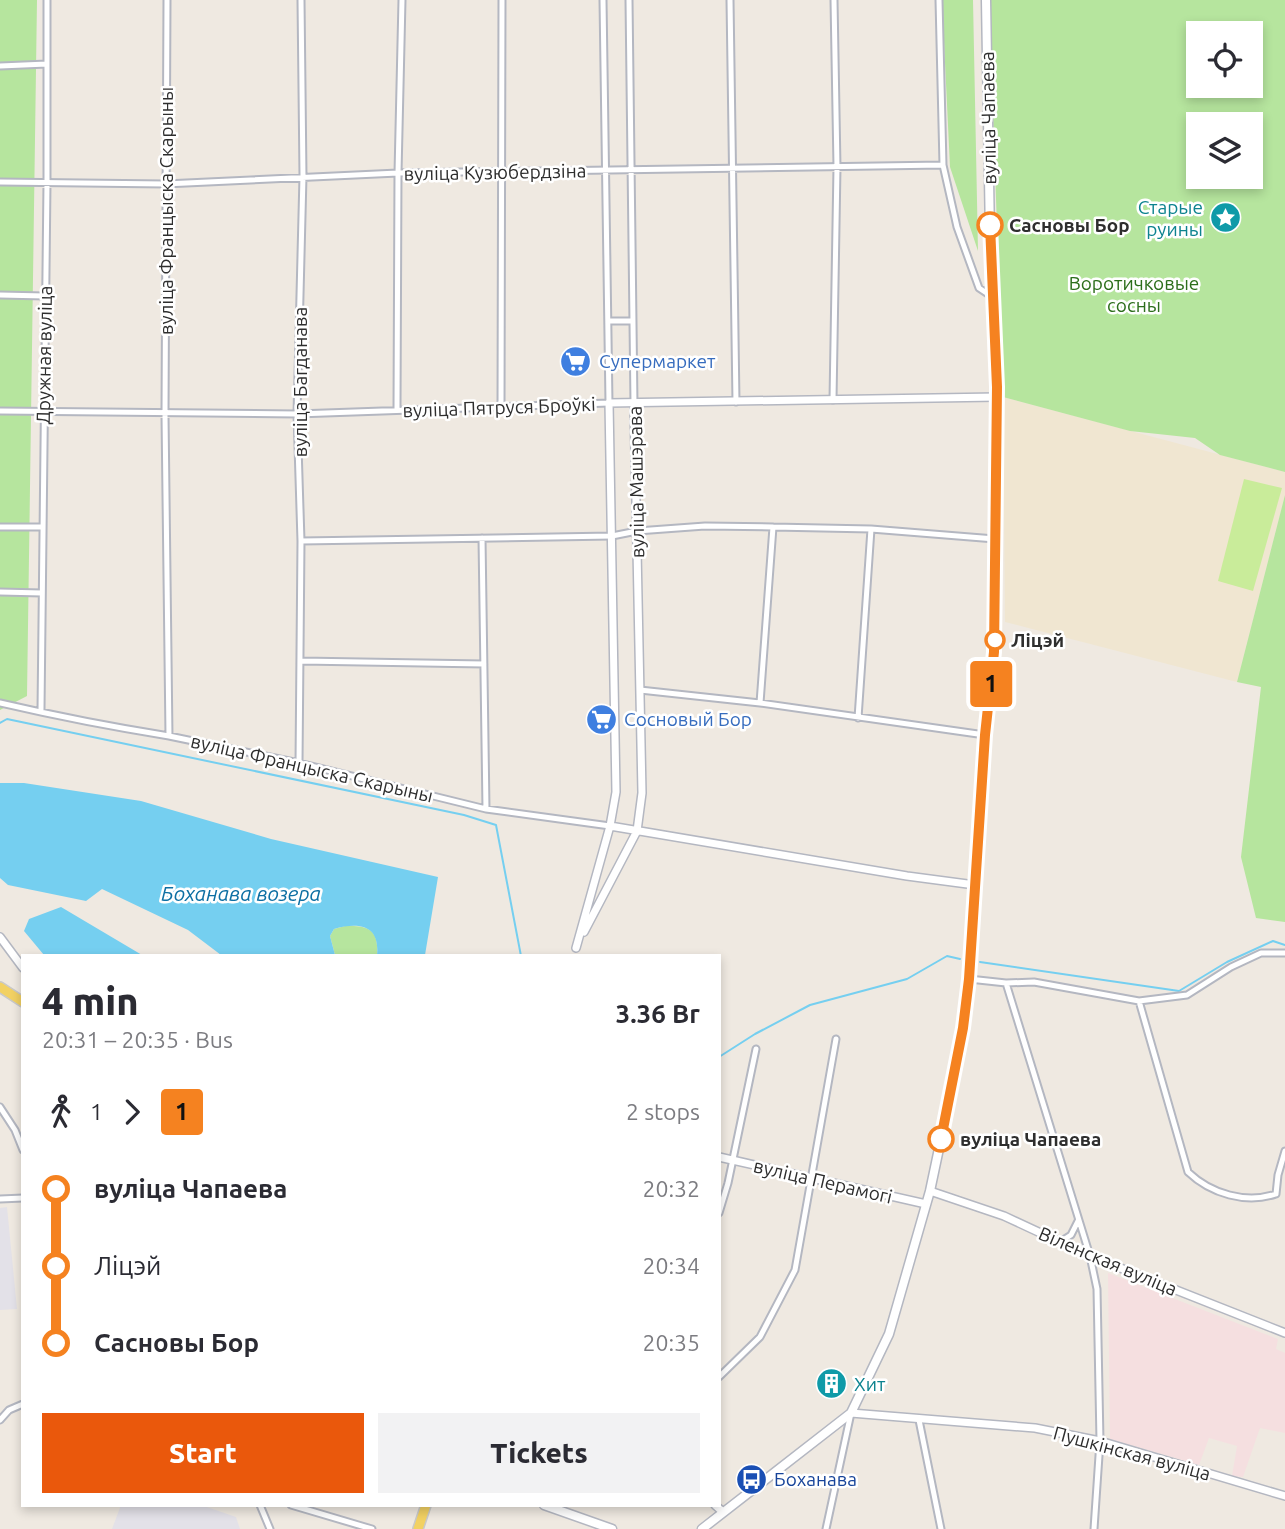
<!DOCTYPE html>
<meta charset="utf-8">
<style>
body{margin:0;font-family:Ubuntu,sans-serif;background:#f2f2f3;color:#2b2b33;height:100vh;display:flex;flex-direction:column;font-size:26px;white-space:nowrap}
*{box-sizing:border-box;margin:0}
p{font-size:23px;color:#7c7c81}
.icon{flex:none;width:38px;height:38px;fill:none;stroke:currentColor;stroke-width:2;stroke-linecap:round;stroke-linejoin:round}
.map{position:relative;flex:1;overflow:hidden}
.panel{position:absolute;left:21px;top:954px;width:700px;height:553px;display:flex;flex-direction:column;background:#fff;border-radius:0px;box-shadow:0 4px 10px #0003}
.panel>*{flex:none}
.badge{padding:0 14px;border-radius:5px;font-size:24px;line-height:46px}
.buttons{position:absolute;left:1186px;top:21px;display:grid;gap:14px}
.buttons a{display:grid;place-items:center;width:77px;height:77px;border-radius:0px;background:#fff;box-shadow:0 4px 10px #0003;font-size:35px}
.map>.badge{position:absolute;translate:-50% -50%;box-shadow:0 0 0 4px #fff}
.legs{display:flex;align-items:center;gap:10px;height:77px;padding:0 21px;font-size:23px}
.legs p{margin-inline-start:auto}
.head{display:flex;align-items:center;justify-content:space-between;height:119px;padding:0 21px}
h1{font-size:38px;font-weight:800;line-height:52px}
.primary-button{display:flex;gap:14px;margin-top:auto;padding:14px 21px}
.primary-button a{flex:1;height:80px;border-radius:0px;background:#ea580c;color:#fff;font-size:28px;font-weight:800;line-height:80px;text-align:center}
.primary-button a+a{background:#f2f2f3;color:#2b2b33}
ul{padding:0 21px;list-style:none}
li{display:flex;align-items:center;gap:24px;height:77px;font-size:26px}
li i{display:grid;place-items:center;width:10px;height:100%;margin:0 9px;background:currentColor}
li i::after{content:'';width:18px;height:18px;margin:-9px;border:5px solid;border-radius:50%;background:#fff}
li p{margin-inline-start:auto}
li:first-child i{background:linear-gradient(#0000 50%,currentColor 0)}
li:last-child i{background:linear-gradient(currentColor 50%,#0000 0)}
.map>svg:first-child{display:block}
.industrial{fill:#e3e1e8}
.education{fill:#f0e6d1}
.medical{fill:#f5dfe0}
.green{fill:#b6e59e;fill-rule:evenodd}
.pitch{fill:#c9ec9a}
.water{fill:#75cff0}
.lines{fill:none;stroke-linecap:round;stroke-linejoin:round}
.stream{stroke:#75cff0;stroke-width:2}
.minor-casing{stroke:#b4b7c1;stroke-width:9}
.tertiary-casing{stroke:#b4b7c1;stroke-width:10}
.secondary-casing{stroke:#b4b7c1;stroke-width:11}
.primary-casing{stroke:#c9c9c9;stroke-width:12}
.minor{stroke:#fff;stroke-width:5}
.tertiary{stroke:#fff;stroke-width:7}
.secondary{stroke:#fff;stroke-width:8}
.primary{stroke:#f2d163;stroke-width:9}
.line-1-casing{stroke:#fff;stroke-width:16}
.line-1{stroke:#f58220;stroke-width:10}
.stop-1-dot{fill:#fff;stroke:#f58220;stroke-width:3.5}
.labels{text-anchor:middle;stroke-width:5;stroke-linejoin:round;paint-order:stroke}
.street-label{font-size:19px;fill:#2e2e2e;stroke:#fff}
.culture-label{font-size:19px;fill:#0d838f;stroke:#fff;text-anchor:end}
.stop-label{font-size:19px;font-weight:bold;fill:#2e2e2e;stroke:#fff;text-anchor:start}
.park-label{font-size:19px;fill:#2c6e1b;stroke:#fff}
.shop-label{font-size:19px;fill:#366cbe;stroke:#fff;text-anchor:start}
.transit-label{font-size:19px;fill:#164399;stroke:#fff;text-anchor:start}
.water-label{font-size:21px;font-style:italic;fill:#0d6fa3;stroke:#fff}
</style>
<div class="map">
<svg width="1285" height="1529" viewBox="0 0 1285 1529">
<rect width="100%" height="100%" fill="#efe9e1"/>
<path class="industrial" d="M7 1207 17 1309 0 1310V1208Z
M121 1505H201L236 1517 240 1529H112Z"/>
<path class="education" d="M1003 397 1285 472V495L1237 682 1005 622Z"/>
<path class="medical" d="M1108 1273 1278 1339 1276 1349 1285 1353V1433L1260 1428 1243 1477 1232 1476 1237 1446 1209 1438 1199 1465 1110 1439Z"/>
<path class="green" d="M0 0H37L27 696 0 710Z
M942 0H973L978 251 950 167Z
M989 0H1285V472L1220 455 1195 438 1130 431 1003 397ZM1199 33H1251V86H1199ZM1199 124H1251V177H1199Z
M1285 495V922L1256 918 1241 857 1261 687 1237 682Z
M345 926C369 925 379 930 377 955H335L330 936 334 929Z"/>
<path class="pitch" d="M1244 479 1282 488 1253 591 1218 581Z"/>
<path class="water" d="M0 783H24L141 801 271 839 438 877 425 955H377C380 925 359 922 334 929L330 936 335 955H221L188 930 102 889 86 901 8 885 0 878Z
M61 907 142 955H44L24 931 29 919Z"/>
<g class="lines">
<path class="stream" d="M0 723 7 719 464 815 496 825 521 956
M980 962 1179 991 1227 962 1273 941 1285 945
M719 1057 755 1034 810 1005 907 979 947 956 960 959"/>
<defs>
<path id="minor" d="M167 0 165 415 169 736 299 763 486 809 610 826
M629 0 634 404
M730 0 736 402
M939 0 943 165 957 227 979 288 991 296
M0 66 47 64
M0 182 165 184 398 173 943 165
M0 295 45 296
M608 321H633
M833 400 837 167 834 0
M501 408 502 0
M397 409 398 173 402 0
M0 411 297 414 609 403 603 0
M0 527H42
M482 538 486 809
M301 541 612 536 637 531 705 526 773 527 871 529 995 539
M0 592 42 593
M301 661 484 664
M640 690 760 703 985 735
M0 703C56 716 112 727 169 736
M760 703 773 527
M41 710 47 183V0
M858 718 871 529
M299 763 301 541 297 414 303 176 301 0
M969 979 1006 983 1090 1256 1097 1289 1100 1441 1094 1529
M1006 983 1034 982 1139 1001 1187 995 1231 967 1261 953H1285
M1139 1001 1188 1172C1211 1194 1246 1204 1276 1194
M0 1107 15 1130 23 1150
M1276 1194 1278 1175 1285 1151
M0 1199 23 1198
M719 1213 728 1183 756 1049
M1060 1242 1071 1235 1078 1221
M719 1377 760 1337 795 1270 836 1039
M0 1420 9 1410 23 1404
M919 1420 941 1529
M260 1505 270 1529
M291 1505 372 1529
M826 1529 851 1413"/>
<path id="tertiary" d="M610 826 907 876 975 885
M584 932 637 831 642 793 634 404
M0 937 23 968
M576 948 610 826 616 792 609 403 997 397
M719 1157 926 1204
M930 1191 1004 1216 1090 1256 1285 1333
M851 1413 1035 1428 1100 1441 1285 1496
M715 1505 723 1512"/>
<path id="secondary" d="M544 1505 612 1529
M702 1529 851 1413 889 1334 930 1191 952 1087 963 1028 969 979 985 735 994 652 996 589 997 387 991 296 986 0"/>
<path id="primary" d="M0 987 23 1002
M418 1529 426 1505"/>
</defs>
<use href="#minor" class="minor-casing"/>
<use href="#tertiary" class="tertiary-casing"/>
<use href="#secondary" class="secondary-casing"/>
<use href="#primary" class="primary-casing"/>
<use href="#minor" class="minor"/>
<use href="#tertiary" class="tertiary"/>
<use href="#secondary" class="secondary"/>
<use href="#primary" class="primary"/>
</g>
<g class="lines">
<defs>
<path id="line-1" d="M941 1139 963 1028 969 979 985 735 994 652 997 387 990 225"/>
</defs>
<use href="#line-1" class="line-1-casing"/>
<use href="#line-1" class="line-1"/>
</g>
<defs>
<symbol id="sight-disc" viewBox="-11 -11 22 22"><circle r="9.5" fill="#0f9aa8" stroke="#fff"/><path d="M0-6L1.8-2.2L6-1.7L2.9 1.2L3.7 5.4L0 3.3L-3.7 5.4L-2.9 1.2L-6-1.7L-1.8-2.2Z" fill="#fff"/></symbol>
<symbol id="supermarket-disc" viewBox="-11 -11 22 22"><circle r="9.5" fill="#3f7fe0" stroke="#fff"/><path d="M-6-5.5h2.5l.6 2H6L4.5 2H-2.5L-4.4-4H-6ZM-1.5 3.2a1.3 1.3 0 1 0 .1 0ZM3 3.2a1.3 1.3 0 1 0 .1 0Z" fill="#fff"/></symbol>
<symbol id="building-disc" viewBox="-11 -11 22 22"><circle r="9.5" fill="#0f9aa8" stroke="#fff"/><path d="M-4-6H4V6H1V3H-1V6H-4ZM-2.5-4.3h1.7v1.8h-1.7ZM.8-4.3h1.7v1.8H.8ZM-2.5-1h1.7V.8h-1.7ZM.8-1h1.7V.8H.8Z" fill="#fff"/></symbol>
<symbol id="bus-disc" viewBox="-11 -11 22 22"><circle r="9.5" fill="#1a4fb4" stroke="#fff"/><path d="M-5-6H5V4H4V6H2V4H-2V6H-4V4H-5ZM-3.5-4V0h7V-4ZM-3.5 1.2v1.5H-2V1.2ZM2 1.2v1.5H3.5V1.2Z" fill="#fff"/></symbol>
</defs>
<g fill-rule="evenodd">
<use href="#sight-disc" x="1208" y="200" width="35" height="35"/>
<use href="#supermarket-disc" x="558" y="344" width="35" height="35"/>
<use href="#supermarket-disc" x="584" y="702" width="35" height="35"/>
<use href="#building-disc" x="814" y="1366" width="35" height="35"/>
<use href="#bus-disc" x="734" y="1462" width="35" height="35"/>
</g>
<g class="stop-1-dot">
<circle cx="990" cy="225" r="12"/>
<circle cx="995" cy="640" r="9"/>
<circle cx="941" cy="1139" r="12"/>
</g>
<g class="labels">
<g class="street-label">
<text transform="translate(988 118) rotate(-91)" y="7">вуліца Чапаева</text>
<text transform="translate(495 172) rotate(-1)" y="7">вуліца Кузюбердзіна</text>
<text transform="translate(166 211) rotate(-90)" y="7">вуліца Францыска Скарыны</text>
<text transform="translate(44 355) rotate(-89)" y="7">Дружная вуліца</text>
<text transform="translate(300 382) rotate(-90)" y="7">вуліца Багданава</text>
<text transform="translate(499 407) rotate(-2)" y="7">вуліца Пятруся Броўкі</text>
<text transform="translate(636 482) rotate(-91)" y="7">вуліца Машэрава</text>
<text transform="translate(312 768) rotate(13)" y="7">вуліца Францыска Скарыны</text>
<text transform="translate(823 1181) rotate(13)" y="7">вуліца Перамогі</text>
<text transform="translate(1108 1261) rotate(23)" y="7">Віленская вуліца</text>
<text transform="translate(1132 1453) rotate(15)" y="7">Пушкінская вуліца</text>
</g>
<g class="culture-label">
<text x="1203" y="214">Старые<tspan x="1203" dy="22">руины</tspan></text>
<text x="854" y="1391" text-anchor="start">Хит</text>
</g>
<g class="stop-label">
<text x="1009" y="232">Сасновы Бор</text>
<text x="1011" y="647">Ліцэй</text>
<text x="960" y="1146">вуліца Чапаева</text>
</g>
<g class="park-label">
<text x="1134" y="290">Воротичковые<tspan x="1134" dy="22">сосны</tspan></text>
</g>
<g class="shop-label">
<text x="599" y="368">Супермаркет</text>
<text x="624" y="726">Сосновый Бор</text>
</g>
<g class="transit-label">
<text x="774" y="1486">Боханава</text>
</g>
<g class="water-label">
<text x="241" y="901">Боханава возера</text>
</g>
</g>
</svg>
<div class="buttons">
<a><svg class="icon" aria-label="locate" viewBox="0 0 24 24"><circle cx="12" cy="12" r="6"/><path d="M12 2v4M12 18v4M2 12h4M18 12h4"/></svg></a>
<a><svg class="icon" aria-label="layers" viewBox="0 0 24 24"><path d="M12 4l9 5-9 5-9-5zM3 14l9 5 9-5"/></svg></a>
</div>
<b class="badge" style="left:991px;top:684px;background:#f58220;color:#111">1</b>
<section class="panel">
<div class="head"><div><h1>4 min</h1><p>20:31 – 20:35 · Bus</p></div><b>3.36 Br</b></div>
<div class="legs"><svg class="icon" aria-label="walk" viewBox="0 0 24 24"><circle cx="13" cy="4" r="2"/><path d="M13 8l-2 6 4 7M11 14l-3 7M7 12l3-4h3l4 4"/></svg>1<svg class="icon" aria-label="forward" viewBox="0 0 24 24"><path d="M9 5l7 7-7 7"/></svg><b class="badge" style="background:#f58220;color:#111">1</b><p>2 stops</p></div>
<ul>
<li><i style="color:#f58220"></i><b>вуліца Чапаева</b><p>20:32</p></li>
<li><i style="color:#f58220"></i><span>Ліцэй</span><p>20:34</p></li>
<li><i style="color:#f58220"></i><b>Сасновы Бор</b><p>20:35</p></li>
</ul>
<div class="primary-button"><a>Start</a><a>Tickets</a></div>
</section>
</div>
